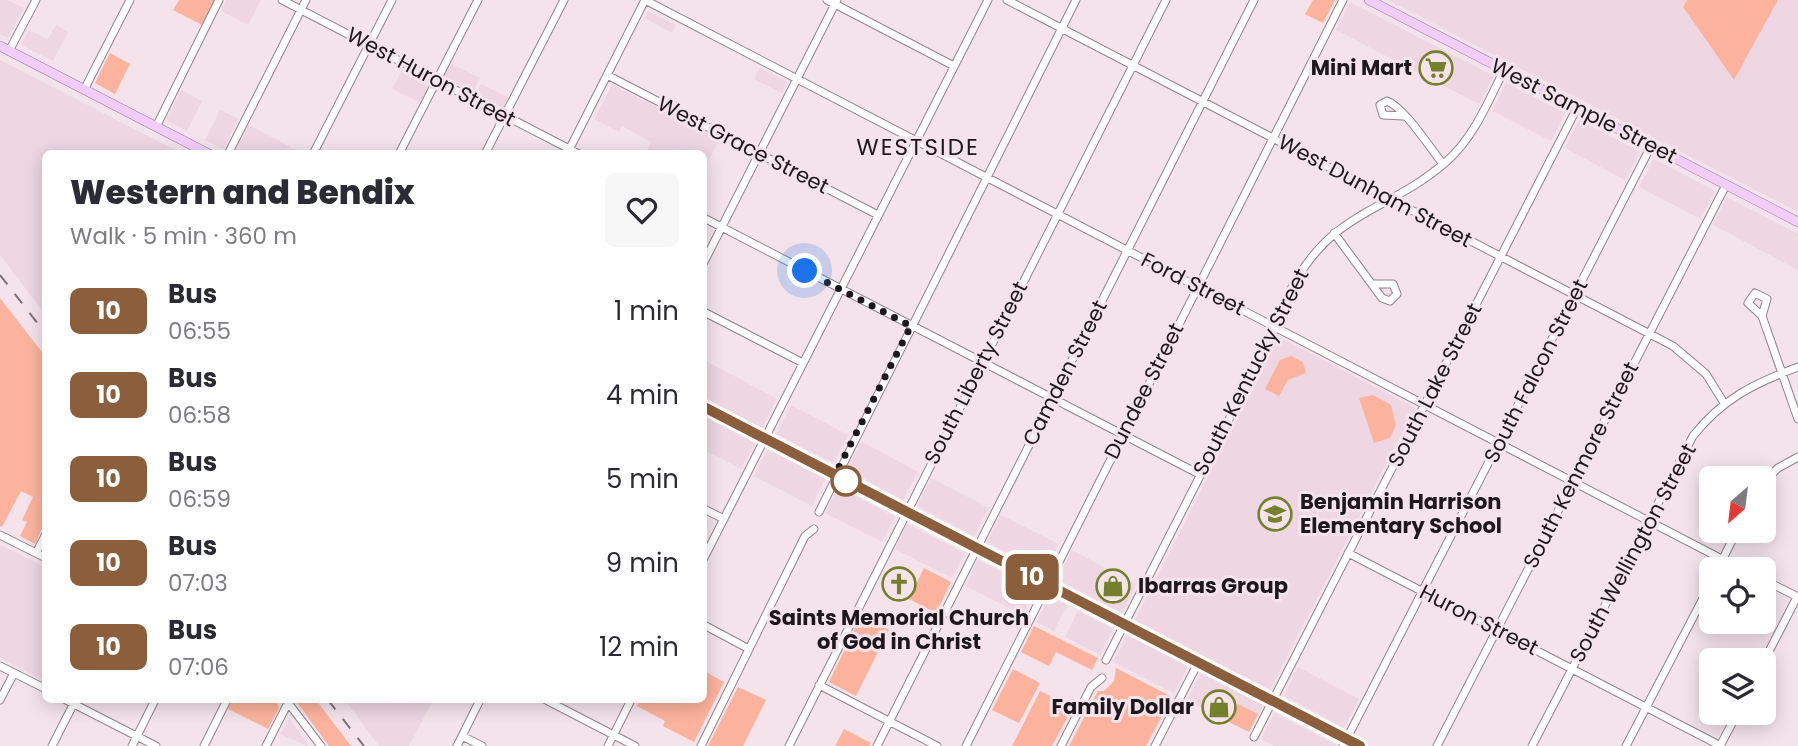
<!DOCTYPE html>
<meta charset="utf-8">
<style>
body{margin:0;font-family:Poppins,sans-serif;background:#f7f7f7;color:#2b2b33;height:100vh;display:flex;flex-direction:column;font-size:26px;white-space:nowrap}
*{box-sizing:border-box;margin:0}
p{font-size:23px;color:#7c7c81}
.icon{flex:none;width:38px;height:38px;fill:none;stroke:currentColor;stroke-width:2;stroke-linecap:round;stroke-linejoin:round}
.map{position:relative;flex:1;overflow:hidden}
.panel{position:absolute;left:42px;top:150px;width:665px;height:553px;display:flex;flex-direction:column;background:#fff;border-radius:10px;box-shadow:0 4px 18px #0003}
.panel>*{flex:none}
.badge{padding:0 14px;border-radius:10px;font-size:24px;line-height:46px}
.needle{width:46px;rotate:208deg}
.tools{position:absolute;left:1699px;top:466px;display:grid;gap:14px}
.tools a{display:grid;place-items:center;width:77px;height:77px;border-radius:10px;background:#fff;box-shadow:0 4px 18px #0003;font-size:35px}
.you{position:absolute;width:35px;height:35px;margin:-18px;border:5px solid #fff;border-radius:50%;background:#1a73e8;box-shadow:0 0 0 10px #1a73e833}
.map>.badge{position:absolute;translate:-50% -50%;box-shadow:0 0 0 4px #fff}
.round{display:grid;place-items:center;flex:none;width:74px;height:74px;border-radius:10px;background:#f7f7f7}
.headline{display:flex;align-items:center;justify-content:space-between;height:119px;padding:0 28px}
h1{font-size:33px;font-weight:800;line-height:52px}
ul{padding:0;list-style:none}
li{display:flex;align-items:center;gap:21px;height:84px;padding:0 28px}
li div{flex:1}
li b{display:block;font-size:26px}
li em{font-style:normal}
li .badge{min-width:77px;font-weight:700;text-align:center}
.map>svg:first-child{display:block}
.built{fill:#eed6e3}
.green{fill:#fcb39d}
.lines{fill:none;stroke-linecap:round;stroke-linejoin:round}
.minor-casing{stroke:#92838b;stroke-width:9}
.major-casing{stroke:#a07aa9;stroke-width:10}
.minor{stroke:#fff;stroke-width:7}
.major{stroke:#f1cef9;stroke-width:9}
.rail{stroke:#7c7277;stroke-width:2;stroke-dasharray:12 12;stroke-linecap:butt}
.line-casing{stroke:#fff;stroke-width:16}
.line{stroke:#8b5e3c;stroke-width:10}
.walk{stroke:#1d181b;stroke-width:7;stroke-dasharray:0 12.6}
.stop-dot{fill:#fff;stroke:#8b5e3c;stroke-width:3.5}
.labels{text-anchor:middle;stroke-width:6;stroke-linejoin:round;paint-order:stroke}
.poi-label{font-size:21px;font-weight:bold;fill:#1d181b;stroke:#f4e3eb;text-anchor:end}
.street-label{font-size:21px;fill:#1d181b;stroke:#f4e3eb}
.neighbourhood-label{font-size:23px;letter-spacing:2px;fill:#1d181b;stroke:#f4e3eb}
</style>
<div class="map">
<svg width="1798" height="746" viewBox="0 0 1798 746">
<rect width="100%" height="100%" fill="#f4e3eb"/>
<path class="built" d="M0 0H7L24 8 8 38 0 34Z
M226 0H261L248 25 221 11Z
M1388 0H1687L1683 7 1734 80 1778 0H1798V212Z
M1350 2 1494 76 1479 104 1336 30Z
M648 11 676 25 672 33 645 18Z
M56 25 68 32 53 61 21 45 29 30 48 39Z
M0 60 183 154H46L45 314 0 255Z
M451 64 480 78 473 92 444 77Z
M760 68 787 82 782 93 754 79Z
M402 70 430 84 420 103 392 89Z
M1506 83 1565 113 1551 141 1492 111Z
M481 84 509 98 504 109 476 94Z
M612 85 720 139 704 169V154H676L666 149 663 154H645L651 142 622 126 619 132 594 119Z
M181 90 202 101 187 131 166 120Z
M220 110 239 119 223 149 205 140Z
M1579 120 1640 152 1625 180 1565 148Z
M248 125 287 145 305 154H234Z
M1654 159 1715 191 1701 219 1639 187Z
M1727 197 1798 234V270L1713 225Z
M1279 337 1415 408 1270 690 1135 620Z
M704 360 777 399 762 428 704 397Z
M791 405 848 435 833 463 776 434Z
M704 416 755 443 741 469 704 450Z
M861 441 918 472 903 500 847 469Z
M768 449 825 479 812 506 754 476Z
M931 478 989 508 974 536 917 506Z
M838 487 895 517 882 542 825 513Z
M1001 515 1059 544 1044 572 987 542Z
M907 524 965 553 952 578 895 549Z
M0 545 45 567 46 675 43 680 0 658Z
M1072 550 1136 584 1122 613 1057 579Z
M978 560 1035 589 1023 615 966 586Z
M1049 596 1067 605 1054 631 1036 622Z
M1078 611 1113 629 1100 655 1065 637Z
M1127 635 1188 666 1174 693 1113 662Z
M1298 667 1359 699 1344 728 1284 696Z
M1201 673 1263 705 1249 732 1187 700Z
M345 700H433L409 746H379Z
M1274 713 1336 745V746H1274L1261 739Z
M289 719 308 744 307 746 280 734Z"/>
<path class="green" d="M179 0H215L202 25 173 10Z
M1313 0H1335L1323 23 1305 14Z
M1687 0H1778L1734 80 1683 7Z
M110 53 130 64 115 94 95 83Z
M0 298 45 356V522L35 544 20 536 27 522 22 520 33 497 21 491 2 527 0 526Z
M1291 356 1303 362 1306 373 1288 380 1279 396 1265 389 1280 360Z
M1373 395 1391 405 1396 425 1390 438 1374 443 1359 398Z
M924 568 951 582 936 613 909 599Z
M861 616 889 630 856 696 829 682Z
M1034 626 1098 658 1092 670 1056 652 1049 666 1021 652Z
M1116 668 1172 697 1146 746H1069L1098 691H1104L1114 681Z
M1013 669 1040 683 1019 723 992 710Z
M704 671 724 682 694 742 663 726 665 721 637 706 640 700H704Z
M738 687 766 700 743 746H708Z
M1040 691 1073 707 1052 746H1012Z
M232 700H276L279 708 268 729 228 709Z
M316 700 351 746H329L296 701Z
M1238 704 1258 714 1249 732 1229 722Z
M844 729 871 743 869 746H835Z"/>
<g class="lines">
<defs>
<path id="minor" d="M282 0 579 154
M645 0 1741 569
M827 0 954 66
M1007 0 1673 346 1706 374 1724 403
M9 51 36 0
M607 75 878 215
M84 90 130 0
M1404 116 1383 115 1380 105 1387 101C1404 107 1430 148 1443 164
M156 127 219 0
M228 154 306 0
M313 154 392 0
M399 154 478 0
M485 154 564 0
M567 154 645 0
M704 218 1201 475
M1334 233 1382 298 1390 301 1397 294 1393 284H1373
M704 262 837 0
M704 312 803 363
M1762 316 1767 299 1755 293 1748 303 1762 316 1798 419
M1764 482 1778 468 1798 457
M704 509 724 519
M819 512 1076 0
M0 535 46 558
M36 553 46 534
M1348 553 1721 746
M704 558 988 0
M1718 569 1737 530
M1764 580 1798 597
M704 625 749 649
M1106 660 1273 333C1276 316 1284 303 1291 289 1334 208 1388 213 1447 161 1474 137 1488 102 1504 70
M1764 661 1797 597
M0 666 46 689
M819 685 937 746
M0 700 14 673
M66 700 156 746
M286 700 321 746
M546 700 635 746
M462 736 482 746
M1254 737 1577 108
M52 746 75 701
M132 746 155 700
M204 746 227 700
M266 746 289 701
M457 746 480 700
M608 746 631 700
M701 746 805 536 814 529
M789 746 1166 0
M877 746 1254 0
M966 746 1343 0
M1061 746 1091 687 1102 678
M1155 746 1198 663
M1343 746 1651 146
M1437 746 1726 185
M1532 746 1693 436C1722 399 1755 383 1798 367
M1626 746 1712 581
M1720 746 1738 712"/>
<path id="major" d="M1369 0 1798 222
M0 46 209 154
M704 407 1360 746"/>
</defs>
<use href="#minor" class="minor-casing"/>
<use href="#major" class="major-casing"/>
<use href="#minor" class="minor"/>
<use href="#major" class="major"/>
<path class="rail" d="M0 275 46 334
M328 700 364 746"/>
</g>
<g class="lines">
<defs>
<path id="line" d="M704 407 1360 746"/>
</defs>
<use href="#line" class="line-casing"/>
<use href="#line" class="line"/>
<path class="walk" d="M805 271 911 326 839 467 837 476 846 481"/>
</g>
<defs>
<symbol id="supermarket-ring" viewBox="-11 -11 22 22"><circle r="9.5" fill="#f4e3eb" stroke="#767f2b" stroke-width="1.5"/><path d="M-6-5.5h2.5l.6 2H6L4.5 2H-2.5L-4.4-4H-6ZM-1.5 3.2a1.3 1.3 0 1 0 .1 0ZM3 3.2a1.3 1.3 0 1 0 .1 0Z" fill="#767f2b"/></symbol>
<symbol id="school-ring" viewBox="-11 -11 22 22"><circle r="9.5" fill="#f4e3eb" stroke="#767f2b" stroke-width="1.5"/><path d="M0-5L7-2L0 1L-7-2ZM-4 1L0 2.5L4 1V4Q0 6-4 4Z" fill="#767f2b"/></symbol>
<symbol id="church-ring" viewBox="-11 -11 22 22"><circle r="9.5" fill="#f4e3eb" stroke="#767f2b" stroke-width="1.5"/><path d="M-1.2-6h2.4v3.5h3.3v2.4h-3.3V6h-2.4V-.1h-3.3v-2.4h3.3Z" fill="#767f2b"/></symbol>
<symbol id="shop-ring" viewBox="-11 -11 22 22"><circle r="9.5" fill="#f4e3eb" stroke="#767f2b" stroke-width="1.5"/><path d="M-5-2.5h2.3a2.7 3.5 0 0 1 5.4 0H5L5.5 6h-11ZM-1.5-2.5h3a1.5 2.3 0 0 0-3 0Z" fill="#767f2b"/></symbol>
</defs>
<g fill-rule="evenodd">
<use href="#supermarket-ring" x="1417" y="49" width="38" height="38"/>
<use href="#school-ring" x="1256" y="495" width="38" height="38"/>
<use href="#church-ring" x="880" y="565" width="38" height="38"/>
<use href="#shop-ring" x="1094" y="567" width="38" height="38"/>
<use href="#shop-ring" x="1200" y="688" width="38" height="38"/>
</g>
<circle class="stop-dot" cx="846" cy="481" r="14"/>
<g class="labels">
<g class="poi-label">
<text x="1412" y="75">Mini Mart</text>
<text x="1300" y="509" text-anchor="start">Benjamin Harrison<tspan x="1300" dy="24">Elementary School</tspan></text>
<text x="1138" y="593" text-anchor="start">Ibarras Group</text>
<text x="899" y="625" text-anchor="middle">Saints Memorial Church<tspan x="899" dy="24">of God in Christ</tspan></text>
<text x="1194" y="714">Family Dollar</text>
</g>
<g class="street-label">
<text transform="translate(431 77) rotate(28)" y="7">West Huron Street</text>
<text transform="translate(1584 111) rotate(27)" y="7">West Sample Street</text>
<text transform="translate(743 145) rotate(27)" y="7">West Grace Street</text>
<text transform="translate(1375 191) rotate(28)" y="7">West Dunham Street</text>
<text transform="translate(1193 284) rotate(27)" y="7">Ford Street</text>
<text transform="translate(1536 371) rotate(-63)" y="7">South Falcon Street</text>
<text transform="translate(1251 372) rotate(-63)" y="7">South Kentucky Street</text>
<text transform="translate(976 373) rotate(-63)" y="7">South Liberty Street</text>
<text transform="translate(1065 373) rotate(-63)" y="7">Camden Street</text>
<text transform="translate(1435 385) rotate(-63)" y="7">South Lake Street</text>
<text transform="translate(1144 391) rotate(-63)" y="7">Dundee Street</text>
<text transform="translate(1581 465) rotate(-63)" y="7">South Kenmore Street</text>
<text transform="translate(1633 553) rotate(-62)" y="7">South Wellington Street</text>
<text transform="translate(1479 620) rotate(27)" y="7">Huron Street</text>
</g>
<g class="neighbourhood-label">
<text x="918" y="155">WESTSIDE</text>
</g>
</g>
</svg>
<div class="tools">
<a><svg class="needle" viewBox="-14 -14 28 28"><path d="M0-13l5 13h-10z" fill="#e53935"/><path d="M0 13l5-13h-10z" fill="#7c7c81"/></svg></a>
<a><svg class="icon" aria-label="locate" viewBox="0 0 24 24"><circle cx="12" cy="12" r="6"/><path d="M12 2v4M12 18v4M2 12h4M18 12h4"/></svg></a>
<a><svg class="icon" aria-label="layers" viewBox="0 0 24 24"><path d="M12 4l9 5-9 5-9-5zM3 14l9 5 9-5"/></svg></a>
</div>
<div class="you" style="left:805px;top:271px"></div>
<b class="badge" style="left:1032px;top:577px;background:#8b5e3c;color:#fff">10</b>
<section class="panel">
<div class="headline"><div><h1>Western and Bendix</h1><p>Walk · 5 min · 360 m</p></div><a class="round"><svg class="icon" aria-label="heart" viewBox="0 0 24 24"><path d="M12 20l-8-8c-3-5 5-10 8-4 3-6 11-1 8 4z"/></svg></a></div>
<ul>
<li><span class="badge" style="background:#8b5e3c;color:#fff">10</span><div><b>Bus</b><p>06:55</p></div><em>1 min</em></li>
<li><span class="badge" style="background:#8b5e3c;color:#fff">10</span><div><b>Bus</b><p>06:58</p></div><em>4 min</em></li>
<li><span class="badge" style="background:#8b5e3c;color:#fff">10</span><div><b>Bus</b><p>06:59</p></div><em>5 min</em></li>
<li><span class="badge" style="background:#8b5e3c;color:#fff">10</span><div><b>Bus</b><p>07:03</p></div><em>9 min</em></li>
<li><span class="badge" style="background:#8b5e3c;color:#fff">10</span><div><b>Bus</b><p>07:06</p></div><em>12 min</em></li>
</ul>
</section>
</div>
